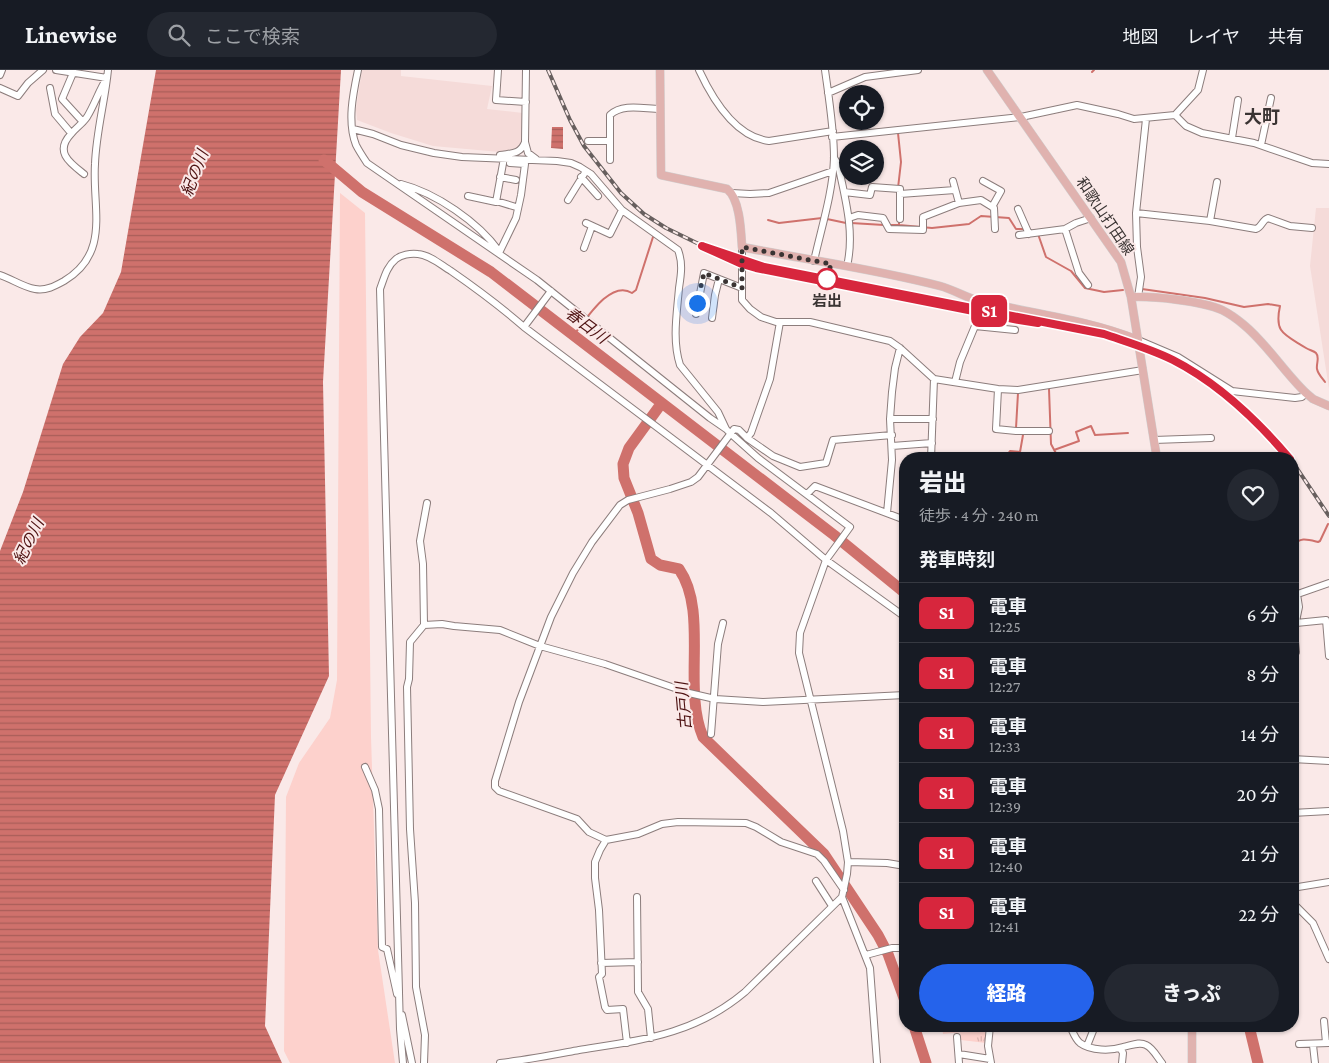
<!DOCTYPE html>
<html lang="ja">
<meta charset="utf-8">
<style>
body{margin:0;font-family:"Crimson Pro","Noto Sans JP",serif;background:#242831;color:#f1f3f6;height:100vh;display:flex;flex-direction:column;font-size:19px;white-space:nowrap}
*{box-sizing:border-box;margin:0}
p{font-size:16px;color:#9ea1a6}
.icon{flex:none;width:28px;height:28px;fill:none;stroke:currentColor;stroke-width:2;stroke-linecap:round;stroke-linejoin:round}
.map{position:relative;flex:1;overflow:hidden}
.drawer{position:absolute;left:899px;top:382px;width:400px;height:580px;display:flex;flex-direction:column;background:#171b24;border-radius:20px;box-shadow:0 1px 4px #0004}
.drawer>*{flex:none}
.badge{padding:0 10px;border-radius:8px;font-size:18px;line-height:32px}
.fabs{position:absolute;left:839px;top:15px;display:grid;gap:10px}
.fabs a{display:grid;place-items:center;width:45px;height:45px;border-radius:50%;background:#171b24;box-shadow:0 1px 4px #0004;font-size:25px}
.you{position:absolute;width:25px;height:25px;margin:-12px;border:4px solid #fff;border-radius:50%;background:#1a73e8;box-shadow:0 0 0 8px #1a73e833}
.map>.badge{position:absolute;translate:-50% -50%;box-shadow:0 0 0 2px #fff}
h2{padding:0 20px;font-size:19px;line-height:45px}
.round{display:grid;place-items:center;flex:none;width:52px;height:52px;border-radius:26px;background:#242831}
.overview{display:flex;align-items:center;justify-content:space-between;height:85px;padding:0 20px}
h1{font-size:24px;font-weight:800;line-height:38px}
.button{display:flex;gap:10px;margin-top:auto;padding:10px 20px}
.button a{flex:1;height:58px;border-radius:30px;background:#2563eb;color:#fff;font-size:20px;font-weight:800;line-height:58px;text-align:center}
.button a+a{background:#242831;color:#f1f3f6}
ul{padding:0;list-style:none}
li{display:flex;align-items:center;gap:15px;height:60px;padding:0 20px;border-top:1px solid #363941}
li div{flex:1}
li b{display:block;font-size:19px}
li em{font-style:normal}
li .badge{min-width:55px;font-weight:700;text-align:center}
header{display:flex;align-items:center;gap:30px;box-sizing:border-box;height:70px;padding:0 25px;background:#171b24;border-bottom:1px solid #363941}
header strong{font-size:24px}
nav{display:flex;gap:28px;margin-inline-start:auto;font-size:18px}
.search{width:350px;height:45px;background:#242831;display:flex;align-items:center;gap:12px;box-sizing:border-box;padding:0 18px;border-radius:28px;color:#9ea1a6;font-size:19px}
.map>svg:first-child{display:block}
.built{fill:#f5dbd9}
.grass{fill:#fdd1cc}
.forest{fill:url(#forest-firs)}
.park{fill:url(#park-tufts)}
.water{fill:url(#water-rules)}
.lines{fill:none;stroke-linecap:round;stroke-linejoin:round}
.stream{stroke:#cf716c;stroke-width:2}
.river{stroke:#cf716c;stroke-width:11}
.minor-casing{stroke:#8c7d7c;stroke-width:8}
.major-casing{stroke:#d0cece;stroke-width:9}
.minor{stroke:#fff;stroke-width:6}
.major{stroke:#e0b2af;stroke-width:8}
.rail-casing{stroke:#675f5e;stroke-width:4}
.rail{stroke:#fae9e8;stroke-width:2;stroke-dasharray:5.5;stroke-linecap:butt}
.line-casing{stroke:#fff;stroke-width:11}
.line{stroke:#d7263d;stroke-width:8}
.walk{stroke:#3a3433;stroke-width:5;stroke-dasharray:0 9}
.stop-dot{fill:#fff;stroke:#d7263d;stroke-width:2.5}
.labels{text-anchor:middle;stroke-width:4;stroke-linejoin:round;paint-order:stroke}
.street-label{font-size:15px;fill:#3a3433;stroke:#fae9e8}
.stop-label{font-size:15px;font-weight:bold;fill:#3a3433;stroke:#fae9e8}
.water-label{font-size:16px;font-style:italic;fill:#4d1111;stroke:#fae9e8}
.quarter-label{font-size:18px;font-weight:bold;fill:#3a3433;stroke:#fae9e8}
</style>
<header>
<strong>Linewise</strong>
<div class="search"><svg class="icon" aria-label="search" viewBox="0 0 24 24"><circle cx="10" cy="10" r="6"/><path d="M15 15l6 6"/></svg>ここで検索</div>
<nav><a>地図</a><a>レイヤ</a><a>共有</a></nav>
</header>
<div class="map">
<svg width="1329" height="993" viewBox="0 0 1329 993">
<defs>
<pattern id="forest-firs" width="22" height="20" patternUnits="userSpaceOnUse" patternTransform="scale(1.25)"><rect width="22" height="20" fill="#fdd1cc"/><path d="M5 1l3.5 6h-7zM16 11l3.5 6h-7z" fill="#dab4b0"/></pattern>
<pattern id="park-tufts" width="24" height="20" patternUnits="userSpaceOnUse" patternTransform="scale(1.25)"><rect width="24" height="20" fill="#fdd1cc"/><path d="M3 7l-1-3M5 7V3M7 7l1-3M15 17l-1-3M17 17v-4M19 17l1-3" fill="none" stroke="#dab4b0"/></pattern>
<pattern id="water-rules" width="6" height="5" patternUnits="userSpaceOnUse" patternTransform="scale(1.25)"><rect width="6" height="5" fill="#cf716c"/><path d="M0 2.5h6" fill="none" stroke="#a95e59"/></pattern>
</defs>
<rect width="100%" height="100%" fill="#fae9e8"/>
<path class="built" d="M362 0H401V6L492 16 487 39 523 43 522 71 517 78 500 82 433 76 391 63 357 50 356 39Z
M1316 138H1329V319L1310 196Z"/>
<path class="grass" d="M340 123 365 143 371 667 378 880 395 993H290L284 981 286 727 299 693 330 648 337 610Z"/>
<path class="forest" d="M942 956H986L985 960 943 964Z"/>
<path class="park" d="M985 960 986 973 961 970 960 962Z"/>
<path class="water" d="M156 0H341L323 312 329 606 275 725 265 956 282 993H0V481L23 422 63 294 80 267 103 243 121 202Z
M552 57H563V79L551 78Z"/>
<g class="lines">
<path class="stream" d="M1092 2 1094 0
M898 118 901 92 898 63
M827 149 846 153
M768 150 779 153 822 148
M851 153 884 155
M889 155H899V150
M899 155 932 158 969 154 981 146 1009 148 1016 159H1025
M1038 164 1046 187 1071 201 1085 218 1104 222 1123 220
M1142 219 1205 228 1244 237 1268 234 1280 236C1274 263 1284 264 1306 278 1309 280 1314 281 1316 283 1320 287 1316 294 1317 299 1318 304 1322 308 1325 312
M573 266C585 251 610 209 632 223L636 220 653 167
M1049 319 1051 374 1059 389
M1016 358 1018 323
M1054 380 1079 371 1076 362 1091 356 1095 365 1128 363
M1007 389V385L1010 381 1020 382 1023 365 1021 363
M1292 476C1301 467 1306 469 1318 472L1320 471 1328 454"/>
<path class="river" d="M324 90 362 122 491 202 834 465 905 523
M661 334 629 378 623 394 624 408 638 443 651 489 660 495 679 499C709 542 682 618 703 667L824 784 878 865 888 884 905 931
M914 956 926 993
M1249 956 1258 993"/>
<defs>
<path id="minor" d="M56 0 107 8C99 20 95 34 87 47 83 53 76 58 71 64 54 82 70 93 84 104
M358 0C353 24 347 52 356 75 359 81 363 87 367 93L537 210 710 348 726 359
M498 0 496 30 526 32
M526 0 525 72 528 83 536 89
M699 0C712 28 735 67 769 71L833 61
M73 3 62 29 83 52
M0 5 2 0
M0 18 18 26 28 13 43 0
M50 18 55 44 71 63
M828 23 865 7 918 0
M1175 45 1186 56 1202 63 1254 73 1312 93 1329 94
M353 59 373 64 401 75 434 83 462 87 557 91 571 93 580 97 591 104 622 140 678 180C683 193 681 205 679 218 677 243 672 270 680 295L718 342 726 359 730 363 758 388 850 457 826 490 800 563 799 583 843 761 848 792 847 804 842 827 745 922C694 965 641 970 579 980 552 985 527 990 500 993
M832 67 1021 47 1077 35 1118 44 1134 49 1175 45 1198 20 1203 0
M1232 68 1238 30
M588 71H610
M1261 75 1271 28
M500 85C511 83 520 85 525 72
M834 88 838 94C845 128 855 162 847 196
M610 90V45C623 33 644 39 660 39
M500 107 516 110
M581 107 598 126
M953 111 959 133
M983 111 1001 121 992 137
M401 114C436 123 478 152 499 181
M844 122 870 125 872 117 900 119
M732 123 750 124 769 123 833 101
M900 124 955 120
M468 126 496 132 504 88
M568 130 586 101
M496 131 516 137
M1018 139 1029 164
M1136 143 1210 151 1256 159C1262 157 1262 150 1268 148L1290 156 1312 158
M849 148 858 145 883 148 889 159 923 160V147L959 133 981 130 994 138 995 159
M900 149V120
M1210 151 1217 112
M586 153 610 164 622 140
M1065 159 1079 203 1088 215
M1019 165 1065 159 1076 153 1091 148
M742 177V230L750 239 761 247 776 252H810L890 271 900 278 934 309 998 319 1018 320 1143 300
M584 178 592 156
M499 183 516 148 521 125 525 94 510 93
M814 191C821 159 833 122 834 88 834 59 829 29 825 0
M0 205C12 209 23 217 35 219 46 221 55 216 64 211 111 183 92 138 95 94 96 63 105 31 108 0
M1138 227 1141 207 1137 177 1136 143 1146 49
M696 244 704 203 742 218
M712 248 715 225 719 209
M780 252 770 309 751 363 747 368 739 360 734 359 698 407 691 412 670 419 628 430 620 435 592 472 573 503 551 547 519 632 495 711V717L499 721 577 749 589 762 606 770 638 764 662 754 678 752 746 753 756 757 781 772 817 784 824 791 844 820
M524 257 551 221
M1138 270 1178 287 1232 321 1295 328 1302 327 1306 323
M955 312 960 292 975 256 1015 260
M998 319 996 359 1016 361H1049
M890 349H933
M747 368 773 386 800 397 826 393 833 370 892 365
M1154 370 1211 368
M892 376 932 373
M931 389 934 309
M807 424 815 416 905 450
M887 443 892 390 890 349 892 322 895 298 900 278
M1292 526 1329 513
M1296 553 1326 550 1329 586
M424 555 442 554 454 556 500 560 540 576 605 594 689 623 715 629 763 632 905 625
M1296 582 1294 561 1299 537 1297 524
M711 664 718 574 723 553
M1292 689 1329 691
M365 697 375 720 379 739 382 877 387 879 397 924
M1292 743 1329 741
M606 770 600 780 595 792V808L599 840 602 904 599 907 605 937 607 940 623 939 627 973
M848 792 887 793 905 796
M816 811 832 836
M1292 818 1329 812
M637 827 638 922 648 939 651 968
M842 827 870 898 877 993
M1292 832 1313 853 1329 889
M866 885 892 878H905
M601 893 638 892
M402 945 412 993
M1324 951 1326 973
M990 956 988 976 991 993
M1070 956C1073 962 1075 969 1080 973 1091 981 1111 981 1123 977 1130 976 1139 971 1146 975 1153 978 1157 987 1162 993
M957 967 959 993
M1299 974 1329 973
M1313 975 1315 993
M1087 976 1095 956
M1120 978 1123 983 1122 993
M959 984 990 989
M403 993 400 959 380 219C384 209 386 197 396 189 401 185 410 183 418 184 430 185 441 195 451 201 477 219 501 237 524 257L771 443 826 490 905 547
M424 993 425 965 416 917 415 833 410 759 407 617 409 609 410 572 424 555 423 494 420 471 427 433"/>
<path id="major" d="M660 0 661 105 727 119C740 129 741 161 742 177 808 190 875 199 940 216 955 220 968 229 983 232 1035 244 1088 250 1138 270
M987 0 1121 192 1131 227 1157 389
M1131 227C1153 226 1202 231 1222 240 1230 244 1237 249 1244 255 1267 274 1284 302 1306 323L1313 329 1329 336
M1192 993V956"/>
</defs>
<use href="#minor" class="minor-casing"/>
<use href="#major" class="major-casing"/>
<use href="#minor" class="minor"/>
<use href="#major" class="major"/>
<defs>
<path id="rail" d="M548 0 570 50 584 76 621 123 644 144 666 158 707 178
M701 176 764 197 1104 264C1127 272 1151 279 1173 290 1218 313 1257 350 1290 389
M1292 391 1329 446"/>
</defs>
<use href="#rail" class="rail-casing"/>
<use href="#rail" class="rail"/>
</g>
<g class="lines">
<defs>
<path id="line" d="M1038 253 1019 250 756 198 742 194 702 176 764 197 1104 264C1127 272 1151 279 1173 290 1218 313 1257 350 1290 389"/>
</defs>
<use href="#line" class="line-casing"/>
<use href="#line" class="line"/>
<path class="walk" d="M697 233 704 203 742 218V177L831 194 827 209"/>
</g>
<circle class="stop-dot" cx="827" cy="209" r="10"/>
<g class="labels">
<g class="street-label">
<text transform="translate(1105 146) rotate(56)" y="5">和歌山打田線</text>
</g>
<g class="stop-label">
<text x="827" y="236">岩出</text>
</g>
<g class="water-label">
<text transform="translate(194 103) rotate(-69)" y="6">紀の川</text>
<text transform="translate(587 255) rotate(37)" y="6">春日川</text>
<text transform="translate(28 471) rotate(-64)" y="6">紀の川</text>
<text transform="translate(683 636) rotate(-95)" y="6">古戸川</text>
</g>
<g class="quarter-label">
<text x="1262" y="53">大町</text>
</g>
</g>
</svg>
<div class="fabs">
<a><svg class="icon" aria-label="locate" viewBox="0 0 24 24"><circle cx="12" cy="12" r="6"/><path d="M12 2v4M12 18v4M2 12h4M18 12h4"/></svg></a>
<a><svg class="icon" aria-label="layers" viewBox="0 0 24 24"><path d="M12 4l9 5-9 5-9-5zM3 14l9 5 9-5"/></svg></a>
</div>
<div class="you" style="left:697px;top:233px"></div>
<b class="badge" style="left:989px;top:241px;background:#d7263d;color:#fff">S1</b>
<section class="drawer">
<div class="overview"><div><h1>岩出</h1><p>徒歩 · 4 分 · 240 m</p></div><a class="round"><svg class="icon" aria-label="heart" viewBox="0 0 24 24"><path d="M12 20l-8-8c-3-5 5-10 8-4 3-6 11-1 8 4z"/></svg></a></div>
<h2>発車時刻</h2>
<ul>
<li><span class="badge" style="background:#d7263d;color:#fff">S1</span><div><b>電車</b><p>12:25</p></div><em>6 分</em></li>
<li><span class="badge" style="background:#d7263d;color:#fff">S1</span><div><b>電車</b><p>12:27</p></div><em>8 分</em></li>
<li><span class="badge" style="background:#d7263d;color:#fff">S1</span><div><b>電車</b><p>12:33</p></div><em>14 分</em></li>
<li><span class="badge" style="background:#d7263d;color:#fff">S1</span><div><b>電車</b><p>12:39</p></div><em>20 分</em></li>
<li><span class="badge" style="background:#d7263d;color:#fff">S1</span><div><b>電車</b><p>12:40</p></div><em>21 分</em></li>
<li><span class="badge" style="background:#d7263d;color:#fff">S1</span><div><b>電車</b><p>12:41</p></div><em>22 分</em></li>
</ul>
<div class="button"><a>経路</a><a>きっぷ</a></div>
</section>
</div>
